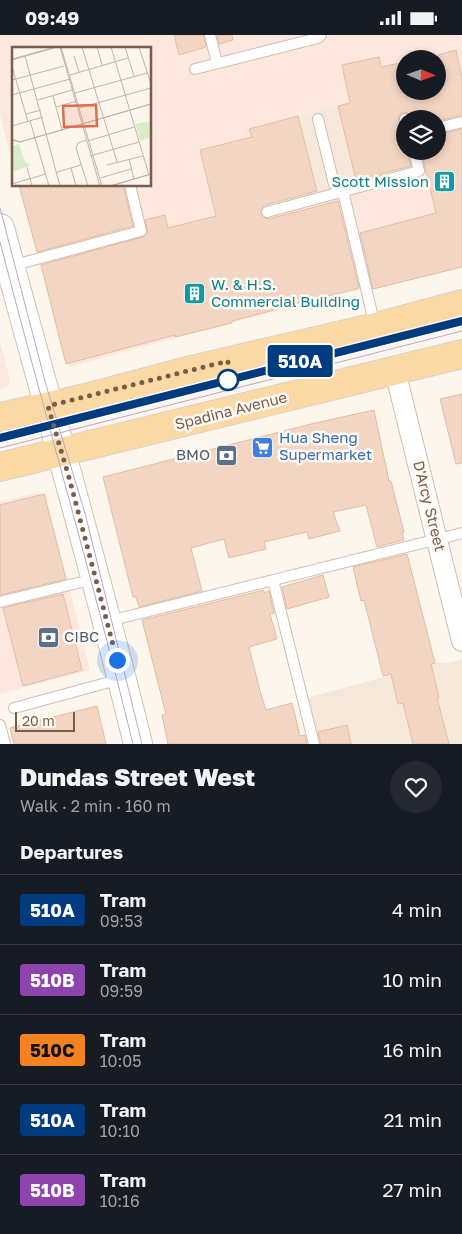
<!DOCTYPE html>
<meta charset="utf-8">
<style>
body{margin:0;font-family:"Golos Text",sans-serif;background:#242831;color:#f1f3f6;height:100vh;display:flex;flex-direction:column;font-size:19px;white-space:nowrap}
*{box-sizing:border-box;margin:0}
p{font-size:16px;color:#9ea1a6}
.icon{flex:none;width:28px;height:28px;fill:none;stroke:currentColor;stroke-width:2;stroke-linecap:round;stroke-linejoin:round}
.map{position:relative;height:709px;overflow:hidden}
.details{display:flex;flex-direction:column;background:#171b24;flex:1}
.details>*{flex:none}
.badge{padding:0 10px;border-radius:4px;font-size:18px;line-height:32px}
.needle{width:32px;rotate:92deg}
.controls{position:absolute;left:396px;top:15px;display:grid;gap:10px}
.controls a{display:grid;place-items:center;width:50px;height:50px;border-radius:50%;background:#171b24;box-shadow:0 2px 8px #0003;font-size:25px}
.scale{position:absolute;left:15px;bottom:12px;width:60px;box-sizing:border-box;padding-left:5px;border:2px solid #7a5c4d;border-top:0;font-size:14px;line-height:18px;white-space:nowrap;color:#7a5c4d;-webkit-text-stroke:4px #fffaf3;paint-order:stroke}
.you{position:absolute;width:25px;height:25px;margin:-12px;border:4px solid #fff;border-radius:50%;background:#1a73e8;box-shadow:0 0 0 8px #1a73e833}
.map>.badge{position:absolute;translate:-50% -50%;box-shadow:0 0 0 2px #fff}
h2{padding:0 20px;font-size:19px;line-height:45px}
.round{display:grid;place-items:center;flex:none;width:52px;height:52px;border-radius:26px;background:#242831}
.head{display:flex;align-items:center;justify-content:space-between;height:85px;padding:0 20px}
h1{font-size:24px;font-weight:800;line-height:38px}
ul{padding:0;list-style:none}
li{display:flex;align-items:center;gap:15px;height:70px;padding:0 20px;border-top:1px solid #363941}
li div{flex:1}
li b{display:block;font-size:19px}
li em{font-style:normal}
li .badge{min-width:55px;font-weight:700;text-align:center}
.status{display:flex;justify-content:space-between;align-items:center;height:35px;padding:0 25px;background:#171b24;direction:ltr}
.status svg{height:14px;fill:currentColor}
.map>svg:first-child{display:block}
.residential{fill:#f5e8da}
.commercial{fill:#fde8e0;fill-rule:evenodd}
.building{fill:#f3d5c3;stroke:#e6bba3}
.lines{fill:none;stroke-linecap:round;stroke-linejoin:round}
.lane-casing{stroke:#d1beb0;stroke-width:12}
.street-casing{stroke:#d1beb0;stroke-width:22}
.secondary-casing{stroke:#d6c0b0;stroke-width:30}
.primary-casing{stroke:#dad1cd;stroke-width:30}
.lane{stroke:#fff;stroke-width:10}
.street{stroke:#fff;stroke-width:20}
.secondary{stroke:#fff;stroke-width:28}
.primary{stroke:#fbd9a5;stroke-width:28}
.tram{stroke:#b9a8c9;stroke-width:1}
.line-casing{stroke:#fff;stroke-width:11}
.line{stroke:#003b80;stroke-width:8}
.walk{stroke:#7a5c4d;stroke-width:5;stroke-dasharray:0 9}
.stop-dot{fill:#fff;stroke:#003b80;stroke-width:2.5}
.labels{text-anchor:middle;stroke-width:5;stroke-linejoin:round;paint-order:stroke}
.culture-label{font-size:15px;fill:#0d838f;stroke:#fffaf3;text-anchor:end}
.street-label{font-size:15px;fill:#7a5c4d;stroke:#fffaf3}
.shop-label{font-size:15px;fill:#366cbe;stroke:#fffaf3;text-anchor:start}
.service-label{font-size:15px;fill:#4e5e75;stroke:#fffaf3;text-anchor:end}
.inset-road{fill:none;stroke:#c5b3a7;stroke-width:1}
.view{fill:#dc6d51;fill-opacity:0.15;stroke:#dc6d51;stroke-width:2.5}
.inset-edge{fill:none;stroke:#7a5c4d;stroke-width:2.5}
</style>
<div class="status"><b>09:49</b><svg viewBox="0 0 49 12"><path d="M0 12V9h3v3zM5 12V6h3v6zM10 12V3h3v9zM15 12V0h3v12zM26 1h20v11H26zM47 4h2v5h-2z"/></svg></div>
<div class="map">
<svg width="462" height="709" viewBox="0 0 462 709">
<rect width="100%" height="100%" fill="#fdf6ec"/>
<path class="residential" d="M396 55 405 90V116H412L416 132 263 172 243 95Z
M462 624V709H318L307 663 435 628H448Z"/>
<path class="commercial" d="M0 0H460L462 7V229L242 285 69 332 18 150H150V14H14V134L0 80ZM405 24H438V56H405ZM396 55 405 90V84H438V116H412L415 133 263 172 244 95Z
M0 307 10 345 9 349 5 353 0 354Z
M35 458 46 460 90 635 0 659V467Z"/>
<path class="building" d="M174 0H203L206 12 179 20Z
M217 0H232L233 5 219 9Z
M456 15 462 43V80L438 86V84H412L408 78H401L398 85 401 91 405 92V116H407L411 131 356 145 338 71 350 68 342 30 379 22 381 32 405 27V56H438V20Z
M298 81 317 156 265 170 261 175V179L265 183 269 184 338 166 359 253 232 286V288L175 302V300L66 329 41 230 143 202 148 197 145 185 165 180 168 193 216 181 200 115 252 102 249 94Z
M462 94V232L373 254 360 198 436 178 421 116H438V100Z
M19 150H123L133 191 37 217Z
M462 359V428L456 429 440 364Z
M374 375 389 446H391L404 497 402 498 404 505 377 512 366 470 333 477 340 496 309 504 307 497 264 507 266 514 229 523 224 504 191 513 202 556 139 572 136 562H133L103 442 315 388Z
M44 459 66 544 0 560V470Z
M407 519 435 628 431 629 439 663H437L449 709H413L403 668 398 669 391 639 383 641 364 565 361 566 353 532Z
M323 540 329 562 287 574 282 552Z
M264 555V558L269 556 274 578 270 579 277 604 249 612 260 656 266 675 292 668 300 701 305 700 307 709H168L162 680 166 679 142 585Z
M63 559 82 635 23 651 3 573Z
M97 671 106 709H14L10 693Z
M347 690 351 709H321L318 697Z"/>
<g class="lines">
<defs>
<path id="lane" d="M210 0 217 28
M195 34 318 3 321 0
M318 84 334 149 343 156 375 291
M405 84V85
M438 93 462 87
M267 177 419 136 414 116
M11 231 141 196 130 150
M273 545 314 709
M0 567 94 544
M109 586 462 498
M14 673 121 644
M0 690 5 709"/>
<path id="street" d="M395 336 462 606"/>
<path id="secondary" d="M0 193C46 365 96 536 138 709"/>
<path id="primary" d="M0 382 86 363 191 335 376 292 462 269
M0 432 462 319"/>
</defs>
<use href="#lane" class="lane-casing"/>
<use href="#street" class="street-casing"/>
<use href="#secondary" class="secondary-casing"/>
<use href="#primary" class="primary-casing"/>
<use href="#lane" class="lane"/>
<use href="#street" class="street"/>
<use href="#secondary" class="secondary"/>
<use href="#primary" class="primary"/>
<path class="tram" d="M0 173 46 350 85 478 142 709
M0 207C43 374 92 541 133 709
M0 403 462 286
M0 413 462 296"/>
</g>
<g class="lines">
<defs>
<path id="line" d="M0 403 462 286"/>
</defs>
<use href="#line" class="line-casing"/>
<use href="#line" class="line"/>
<path class="walk" d="M117 625 70 446 48 371 228 326V345"/>
</g>
<defs>
<symbol id="building-square" viewBox="-11 -11 22 22"><rect x="-9" y="-9" width="18" height="18" rx="4" fill="#0f9aa8" stroke="#fffaf3"/><path d="M-4-6H4V6H1V3H-1V6H-4ZM-2.5-4.3h1.7v1.8h-1.7ZM.8-4.3h1.7v1.8H.8ZM-2.5-1h1.7V.8h-1.7ZM.8-1h1.7V.8H.8Z" fill="#fff"/></symbol>
<symbol id="supermarket-square" viewBox="-11 -11 22 22"><rect x="-9" y="-9" width="18" height="18" rx="4" fill="#3f7fe0" stroke="#fffaf3"/><path d="M-6-5.5h2.5l.6 2H6L4.5 2H-2.5L-4.4-4H-6ZM-1.5 3.2a1.3 1.3 0 1 0 .1 0ZM3 3.2a1.3 1.3 0 1 0 .1 0Z" fill="#fff"/></symbol>
<symbol id="bank-square" viewBox="-11 -11 22 22"><rect x="-9" y="-9" width="18" height="18" rx="4" fill="#5c6f8a" stroke="#fffaf3"/><path d="M-6-4H6V4H-6ZM0-2.3a2.3 2.3 0 1 0 0 4.6a2.3 2.3 0 1 0 0-4.6Z" fill="#fff"/></symbol>
</defs>
<g fill-rule="evenodd">
<use href="#building-square" x="432" y="134" width="25" height="25"/>
<use href="#building-square" x="182" y="246" width="25" height="25"/>
<use href="#supermarket-square" x="250" y="400" width="25" height="25"/>
<use href="#bank-square" x="214" y="408" width="25" height="25"/>
<use href="#bank-square" x="36" y="590" width="25" height="25"/>
</g>
<circle class="stop-dot" cx="228" cy="345" r="10"/>
<g class="labels">
<g class="culture-label">
<text x="429" y="152">Scott Mission</text>
<text x="211" y="255" text-anchor="start">W. &amp; H.S.<tspan x="211" dy="17">Commercial Building</tspan></text>
</g>
<g class="street-label">
<text transform="translate(231 376) rotate(-14)" y="5">Spadina Avenue</text>
<text transform="translate(429 471) rotate(76)" y="5">D'Arcy Street</text>
</g>
<g class="shop-label">
<text x="279" y="408">Hua Sheng<tspan x="279" dy="17">Supermarket</tspan></text>
</g>
<g class="service-label">
<text x="210" y="425">BMO</text>
<text x="64" y="607" text-anchor="start">CIBC</text>
</g>
</g>
<g transform="translate(12 12)">
<rect width="139" height="139" fill="#fdf6ec"/>
<path d="M139 74V98L137 91 128 94 123 77ZM7 97 13 115 19 118 0 125V99Z" fill="#d8ecc9"/>
<path class="inset-road" d="M48 0 88 139M49 0 90 139M70 0 105 115M85 0 90 18M99 0 137 128M113 0 122 29M127 0 139 37M13 9 48 139M62 9 67 25M0 12 44 0M0 13 45 0M0 19 16 75M58 28 116 11M0 33 52 19M63 46 135 26M0 48 58 32M41 49 50 83M26 53 60 43M44 60 65 54M67 61 139 41M14 67 29 63M18 74 37 139M0 79 31 70M0 92 8 95 139 57M0 93 8 95 139 57M74 93 66 96 64 101 76 139M76 94 122 80M78 109 127 95M117 112 122 132M95 118 131 109M15 120 20 139M59 121 64 139M45 125 69 118M88 131 119 122M0 137 34 127M98 139 139 127M99 139 139 127"/>
<path class="view" d="M84 58 85 79 52 80 51 59Z"/>
<rect width="139" height="139" class="inset-edge"/>
</g>
</svg>
<div class="controls">
<a><svg class="needle" viewBox="-14 -14 28 28"><path d="M0-13l5 13h-10z" fill="#e53935"/><path d="M0 13l5-13h-10z" fill="#9ea1a6"/></svg></a>
<a><svg class="icon" aria-label="layers" viewBox="0 0 24 24"><path d="M12 4l9 5-9 5-9-5zM3 14l9 5 9-5"/></svg></a>
</div>
<div class="scale">20 m</div>
<div class="you" style="left:117px;top:625px"></div>
<b class="badge" style="left:300px;top:326px;background:#003b80;color:#fff">510A</b>
</div>
<section class="details">
<div class="head"><div><h1>Dundas Street West</h1><p>Walk · 2 min · 160 m</p></div><a class="round"><svg class="icon" aria-label="heart" viewBox="0 0 24 24"><path d="M12 20l-8-8c-3-5 5-10 8-4 3-6 11-1 8 4z"/></svg></a></div>
<h2>Departures</h2>
<ul>
<li><span class="badge" style="background:#003b80;color:#fff">510A</span><div><b>Tram</b><p>09:53</p></div><em>4 min</em></li>
<li><span class="badge" style="background:#8e44ad;color:#fff">510B</span><div><b>Tram</b><p>09:59</p></div><em>10 min</em></li>
<li><span class="badge" style="background:#f58220;color:#111">510C</span><div><b>Tram</b><p>10:05</p></div><em>16 min</em></li>
<li><span class="badge" style="background:#003b80;color:#fff">510A</span><div><b>Tram</b><p>10:10</p></div><em>21 min</em></li>
<li><span class="badge" style="background:#8e44ad;color:#fff">510B</span><div><b>Tram</b><p>10:16</p></div><em>27 min</em></li>
</ul>
</section>
